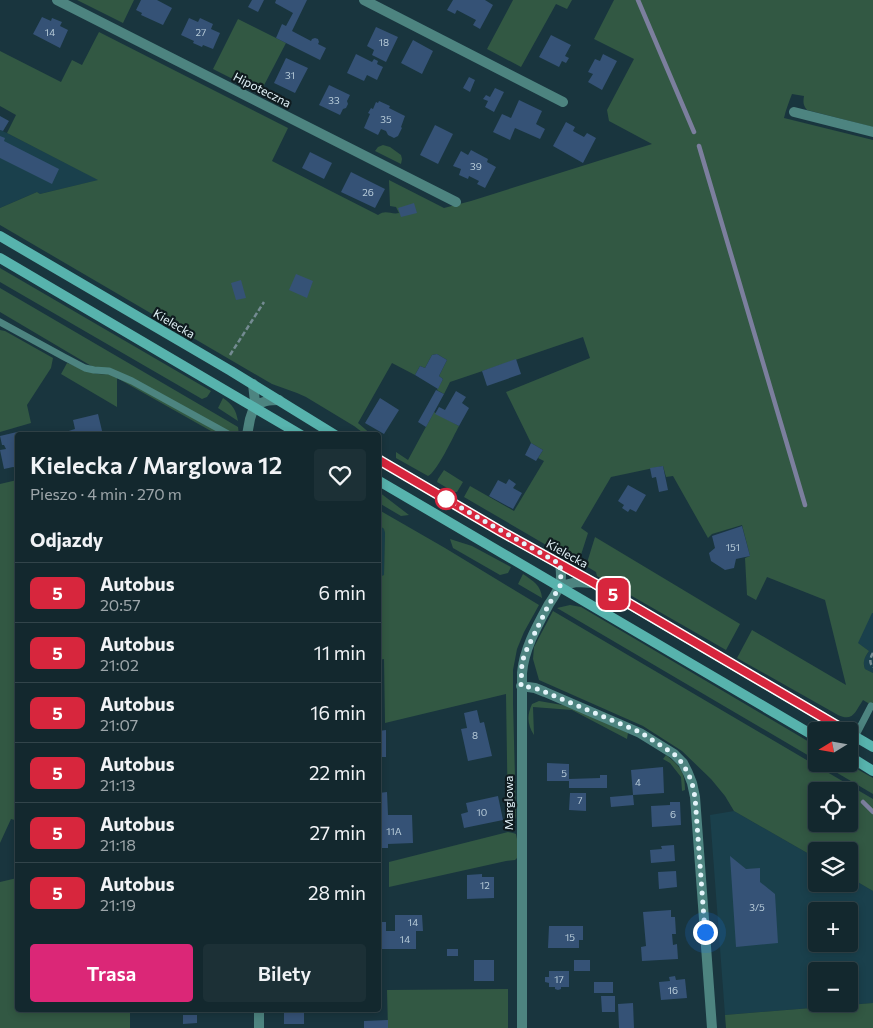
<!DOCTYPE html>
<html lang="pl">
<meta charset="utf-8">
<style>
body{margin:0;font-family:Commissioner,sans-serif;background:#1c3036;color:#f1f3f6;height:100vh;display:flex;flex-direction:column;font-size:19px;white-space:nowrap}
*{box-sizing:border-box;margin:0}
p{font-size:16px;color:#9da6aa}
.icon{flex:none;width:28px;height:28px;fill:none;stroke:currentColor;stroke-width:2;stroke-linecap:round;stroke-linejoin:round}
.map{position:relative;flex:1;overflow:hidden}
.drawer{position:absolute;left:15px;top:432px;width:366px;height:580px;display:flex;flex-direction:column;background:#13282e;border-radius:5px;box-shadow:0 2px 8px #0003,0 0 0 1px #32444a}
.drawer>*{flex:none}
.badge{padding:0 10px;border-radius:8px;font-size:18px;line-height:32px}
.needle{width:32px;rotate:259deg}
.tools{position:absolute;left:808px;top:722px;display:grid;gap:10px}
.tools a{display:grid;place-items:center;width:50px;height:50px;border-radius:5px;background:#13282e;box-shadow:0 2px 8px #0003,0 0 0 1px #32444a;font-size:25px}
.you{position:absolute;width:25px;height:25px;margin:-12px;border:4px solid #fff;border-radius:50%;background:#1a73e8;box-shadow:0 0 0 8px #1a73e833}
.map>.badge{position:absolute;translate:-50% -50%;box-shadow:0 0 0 2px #fff}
h2{padding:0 15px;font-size:19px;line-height:45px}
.round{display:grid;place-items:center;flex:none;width:52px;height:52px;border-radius:5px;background:#1c3036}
.summary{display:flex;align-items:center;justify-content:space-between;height:85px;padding:0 15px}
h1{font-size:24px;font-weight:600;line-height:38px}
.action{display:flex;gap:10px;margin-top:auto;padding:10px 15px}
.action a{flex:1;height:58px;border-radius:5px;background:#db2777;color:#fff;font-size:20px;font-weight:600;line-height:58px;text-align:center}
.action a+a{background:#1c3036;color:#f1f3f6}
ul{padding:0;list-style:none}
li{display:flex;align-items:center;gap:15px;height:60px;padding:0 15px;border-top:1px solid #32444a}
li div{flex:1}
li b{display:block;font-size:19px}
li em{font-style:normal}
li .badge{min-width:55px;font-weight:700;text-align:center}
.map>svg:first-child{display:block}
.built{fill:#1a404c;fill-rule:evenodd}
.green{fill:#325843;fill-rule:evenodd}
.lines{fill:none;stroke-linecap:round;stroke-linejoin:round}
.stream{stroke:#7c7f9e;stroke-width:4.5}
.building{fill:#355276}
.path{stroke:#748b92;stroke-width:2.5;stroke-dasharray:5 2.5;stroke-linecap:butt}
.lane{stroke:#4d8480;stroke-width:7}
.street{stroke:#4d8480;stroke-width:10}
.secondary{stroke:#57b3ad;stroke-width:10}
.line-casing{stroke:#fff;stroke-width:11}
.line{stroke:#d7263d;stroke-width:8}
.walk{stroke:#e4f4fa;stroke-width:5;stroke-dasharray:0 9}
.stop-dot{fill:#fff;stroke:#d7263d;stroke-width:2.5}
.labels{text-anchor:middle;stroke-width:4.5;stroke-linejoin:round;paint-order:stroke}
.number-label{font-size:10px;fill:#b8ccd9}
.street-label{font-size:12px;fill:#e4f4fa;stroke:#0f1b1f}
</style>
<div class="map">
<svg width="873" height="1028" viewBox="0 0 873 1028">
<rect width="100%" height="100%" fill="#19353e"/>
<path class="built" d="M0 130 7 133 99 180 40 194 37 192 0 208Z
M379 525 384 529 385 533 384 575 379 577Z
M873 610V673L865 669 864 665V659L869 651 847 636Z
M734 811 816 858V884H849V877L873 891V1003L725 1015 710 815ZM816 911H849V944H816ZM816 971H849V1004H816Z"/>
<path class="green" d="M77 0H134L123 23Z
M513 0H572L567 9 556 4 521 67 487 49Z
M614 0H873V127L807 110C803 105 803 102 804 96L792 94C789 102 786 109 784 118L873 140V613H872L858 643 869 651C865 657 862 661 865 669L873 673V706L863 700C855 712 853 722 838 715L737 658 752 630 846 685 825 600 767 577 756 600 747 595 745 558 750 556 742 525 712 534 708 538 673 476 666 477 663 466 611 477 581 528 588 533 579 561 577 563 464 497 470 486 514 511 544 461 538 458 543 450 531 443 506 392 590 358 583 337 450 382 444 394 437 390 443 379 439 376 447 360 437 354 432 355 425 368 420 366 415 375 392 363 358 423 372 435H366L354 426 306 397 297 393 272 384 0 225V208L37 192 40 194 98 180 7 133 16 115 0 106V51L61 82 72 60 82 65 99 32 288 128 272 161 378 215C386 209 391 215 399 213L396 207 390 206 389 180 444 208 471 201 652 144 609 121 607 110 634 59 594 39Z
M238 19 286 43 261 91 278 100V102L213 69Z
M383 145 390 147 401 155 402 159 401 164 375 151 378 147Z
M0 268 211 391 207 397 202 399 0 282Z
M0 288 238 427 239 435H218L117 378V407L61 374 67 363C79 367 94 376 106 374L93 367 0 312Z
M0 330 5 331 53 358 51 368 27 405 31 423 0 432Z
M223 398C233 405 236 410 238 421L218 408Z
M434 412 459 426C453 437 437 472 428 476L396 458V452L408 460Z
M444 470 463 482 457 492H454L437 482 438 479Z
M17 480 18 821 11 819 0 843V484Z
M379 492 409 515 401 516 379 503Z
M379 510 445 548 539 605 524 632 517 649 513 670V703L516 817 512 821 508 823 506 694 385 723 384 659 379 660V577L384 575 385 533 384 529 379 525Z
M595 537 740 624 726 650 597 576 596 572 586 566Z
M450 539 472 546 511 567 508 573 500 575 453 548Z
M523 574C533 581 541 585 542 598L518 584Z
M570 605 581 607 816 746V760L557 608Z
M553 611 873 799V891L849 877V851H816V858L734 811 725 796 711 779 682 751 643 726 539 680 533 659 534 647ZM816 791H849V824H816Z
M539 701 568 706 628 733 627 739 572 710 533 707 534 735C527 724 527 715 532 704Z
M666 755C680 766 685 772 685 790L682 791 681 777 670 763 663 759Z
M822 764H848L873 778V794Z
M508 832 513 833 516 834 517 839V858L515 860 506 861 389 887V862Z
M17 878 18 1010H130V1028H0V882Z
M508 989V1028H388L387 990Z
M873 1003V1028H726L725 1015Z"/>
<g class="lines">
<path class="stream" d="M638 0 694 132
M699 146 805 505
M863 802 873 812"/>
</g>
<path class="building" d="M141 0H157L172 8 163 25 141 15 142 13 136 10Z
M252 0H264L258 12 248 7Z
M276 0H307L292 31 311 41 312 39 315 38 318 39 319 42 318 44 326 48 320 60 276 38 282 24 286 26 293 13 275 3Z
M453 0H485L493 5 480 29 473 25 476 20 457 10 455 14 447 10Z
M42 17 51 21 52 18 62 22 60 26 68 30 60 48 33 34Z
M189 18 198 22 200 18 213 24 211 29 220 33 213 49 203 45 202 47 193 43 194 41 181 35Z
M376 27 398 37 386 62 372 55 374 50 367 46Z
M551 35 571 45 565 56 569 58 566 63 562 61 559 67 539 57Z
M413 40 433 51 422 74 401 63Z
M356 54 372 62 374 59 378 61 377 64 383 67 377 80 367 75 364 81 347 73Z
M603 54 617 61 602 90 588 82 593 74 588 72 595 59 600 61Z
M286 58 308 68 295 93 274 83Z
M469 77 475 80 470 92 463 88Z
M329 85 350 95 347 101 348 104 346 108 343 109 340 115 319 105Z
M495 88 504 92 494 112 485 107 488 101 483 99 486 95 490 97Z
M519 100 542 111 536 124 545 129 540 139 515 128 510 140 493 132 502 114 511 118Z
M379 101 390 106 389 108 405 116 401 127 402 128 398 136 394 138 388 135 386 131 381 129 378 135 364 128 370 114 368 113 371 108 373 109 376 102 378 103Z
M0 116 9 121 3 131 0 130Z
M566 122 575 127 573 131 584 137 587 133 596 138 583 163 553 146Z
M435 125 453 134 438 164 420 155Z
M0 136 5 138 4 141 59 169 52 184 0 158Z
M471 150 488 159 487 162 496 167 485 188 477 184 479 181 469 176 468 179 459 175 461 169 453 166 461 151 468 155Z
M310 152 332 163 324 179 302 168Z
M351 172 385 189 375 208 341 192Z
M414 203 417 213 401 217 398 208Z
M296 274 313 281 307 298 289 290Z
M241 280 246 298 236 300 231 283Z
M437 354 447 360 439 376 443 379 438 389 415 375 420 366 425 368 432 355Z
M516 359 521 374 487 386 482 371Z
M436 390 444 394 426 427 418 422Z
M456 391 466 397 462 403 469 408 459 426 435 414 439 407 445 410Z
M380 398 399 410 384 434 365 423Z
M98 414 103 435H56L75 429 73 420Z
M17 432 18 468 13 467 4 469 0 450 6 449 4 445H2L0 436Z
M531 443 543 450 536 461 525 455Z
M663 466 668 490 659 492 656 477 652 478 650 468Z
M509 479 516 484 513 488 522 493 513 509 489 496 498 480 506 484Z
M628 485 646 495 636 512 630 509 628 512 622 508 624 505 618 501Z
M742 526 750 556 736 559 734 568 725 570 711 561 709 553 715 548 712 536Z
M477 710 480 723 484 722 492 756 468 761 461 729 467 728 464 713Z
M386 730V757H379V731Z
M547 763 569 764V779L600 778V775H607V788H569V781H547Z
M663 767 664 793 633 795 631 770Z
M387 792 388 815H412L413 843 388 844V848H379V793Z
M570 793H586V811L569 810Z
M633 795 634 805 611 807 610 797Z
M498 796 503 820 464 828 461 814 468 812 466 803Z
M670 802H680L681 825 652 827 651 806 670 805Z
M674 845 675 861 651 863 650 850 662 849 661 846Z
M730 856 746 869 760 868V882L775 894 778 943 736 947Z
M676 871 677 887 659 889 658 872Z
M482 874V877H494V898L467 899V875Z
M671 910V917H675L676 934H672L673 945 677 944 678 959 642 961 641 947 646 946 643 912Z
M395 915H422L423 931H416V949H379V922H386V931H395Z
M549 926H583V940H579V948H548Z
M447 949H458V956H447Z
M474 960H494V981H474Z
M574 960H590V971H574Z
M549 971H569V987H561V989L558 990 555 989V987H549V983L545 982V977H549Z
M675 976 676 980 685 979 687 998 661 1000 659 982 670 981 669 977Z
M594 982H613V993H594Z
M601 996H615V1012H602Z
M633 1003 634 1028H619L618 1004Z
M213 1010H233V1013H213Z
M284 1010H304V1024H284Z
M183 1015H197V1023L183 1024Z
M388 1020V1028H364V1021Z"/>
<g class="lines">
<path class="path" d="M230 355 264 302
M873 653C870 658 869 663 873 667"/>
<path class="lane" d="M0 322 64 357 85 368 94 370 109 371 132 381 230 435
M855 737 871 706"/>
<path class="street" d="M57 0 456 202
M364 0 563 102
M794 112 873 132
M254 407C262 401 269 400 279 400
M247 435 250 419 254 407 255 402 253 384
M560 586 577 582 593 583
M521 686 535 688 545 692 640 733 674 754 683 763 688 773 692 783 695 797 712 1028
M259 1010V1028
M522 1028V673C524 649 537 626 549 604 553 598 558 591 560 584 562 577 561 571 560 564"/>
<path class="secondary" d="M0 236 231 371 335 435
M0 258 301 435
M379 460 502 532 593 583 846 731
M379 481 816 737
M849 733 873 747
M849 756 873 771"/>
</g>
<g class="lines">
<defs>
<path id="line" d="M379 460 502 532 594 583 846 731"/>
</defs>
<use href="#line" class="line-casing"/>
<use href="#line" class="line"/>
<path class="walk" d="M446 499 442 497 560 564 561 574 560 586 548 606 526 651 522 662 521 686 535 688 545 692 640 732 674 754 682 763 688 773 692 783 695 797 705 932"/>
</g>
<circle class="stop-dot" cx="446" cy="499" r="10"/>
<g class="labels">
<g class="number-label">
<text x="50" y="36">14</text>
<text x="201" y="36">27</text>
<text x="384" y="46">18</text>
<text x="290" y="79">31</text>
<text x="334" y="104">33</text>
<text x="386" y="123">35</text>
<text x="476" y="170">39</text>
<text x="368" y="196">26</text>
<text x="733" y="551">151</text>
<text x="475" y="739">8</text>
<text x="564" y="777">5</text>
<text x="638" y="786">4</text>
<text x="580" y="804">7</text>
<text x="482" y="816">10</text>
<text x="673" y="818">6</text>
<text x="394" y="835">11A</text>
<text x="485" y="889">12</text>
<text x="757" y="911">3/5</text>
<text x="413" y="926">14</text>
<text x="570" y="941">15</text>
<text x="405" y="943">14</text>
<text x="559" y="983">17</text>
<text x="673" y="994">16</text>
</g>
<g class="street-label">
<text transform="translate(262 90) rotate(27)" y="4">Hipoteczna</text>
<text transform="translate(174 324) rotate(30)" y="4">Kielecka</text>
<text transform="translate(567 554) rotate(29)" y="4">Kielecka</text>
<text transform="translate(509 803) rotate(-90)" y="4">Marglowa</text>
</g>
</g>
</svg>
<div class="tools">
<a><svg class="needle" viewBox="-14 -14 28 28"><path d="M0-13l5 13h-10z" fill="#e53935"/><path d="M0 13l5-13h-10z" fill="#9da6aa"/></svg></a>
<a><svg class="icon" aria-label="locate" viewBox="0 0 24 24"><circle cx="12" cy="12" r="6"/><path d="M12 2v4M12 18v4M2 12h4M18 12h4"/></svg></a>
<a><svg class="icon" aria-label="layers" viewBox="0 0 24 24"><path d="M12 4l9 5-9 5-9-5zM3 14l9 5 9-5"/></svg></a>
<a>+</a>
<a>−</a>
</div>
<div class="you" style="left:705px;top:932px"></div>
<b class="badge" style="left:613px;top:594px;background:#d7263d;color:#fff">5</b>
<section class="drawer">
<div class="summary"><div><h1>Kielecka / Marglowa 12</h1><p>Pieszo · 4 min · 270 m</p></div><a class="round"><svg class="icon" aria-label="heart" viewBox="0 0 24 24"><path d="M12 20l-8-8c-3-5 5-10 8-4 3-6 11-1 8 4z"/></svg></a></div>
<h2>Odjazdy</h2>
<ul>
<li><span class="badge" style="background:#d7263d;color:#fff">5</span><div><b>Autobus</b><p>20:57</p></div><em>6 min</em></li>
<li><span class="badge" style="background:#d7263d;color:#fff">5</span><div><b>Autobus</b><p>21:02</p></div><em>11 min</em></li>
<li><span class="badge" style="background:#d7263d;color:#fff">5</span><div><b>Autobus</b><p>21:07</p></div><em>16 min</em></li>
<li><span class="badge" style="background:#d7263d;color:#fff">5</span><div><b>Autobus</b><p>21:13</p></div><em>22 min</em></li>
<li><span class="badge" style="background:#d7263d;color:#fff">5</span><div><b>Autobus</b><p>21:18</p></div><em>27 min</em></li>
<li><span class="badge" style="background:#d7263d;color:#fff">5</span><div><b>Autobus</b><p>21:19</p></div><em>28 min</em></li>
</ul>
<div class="action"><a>Trasa</a><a>Bilety</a></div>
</section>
</div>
